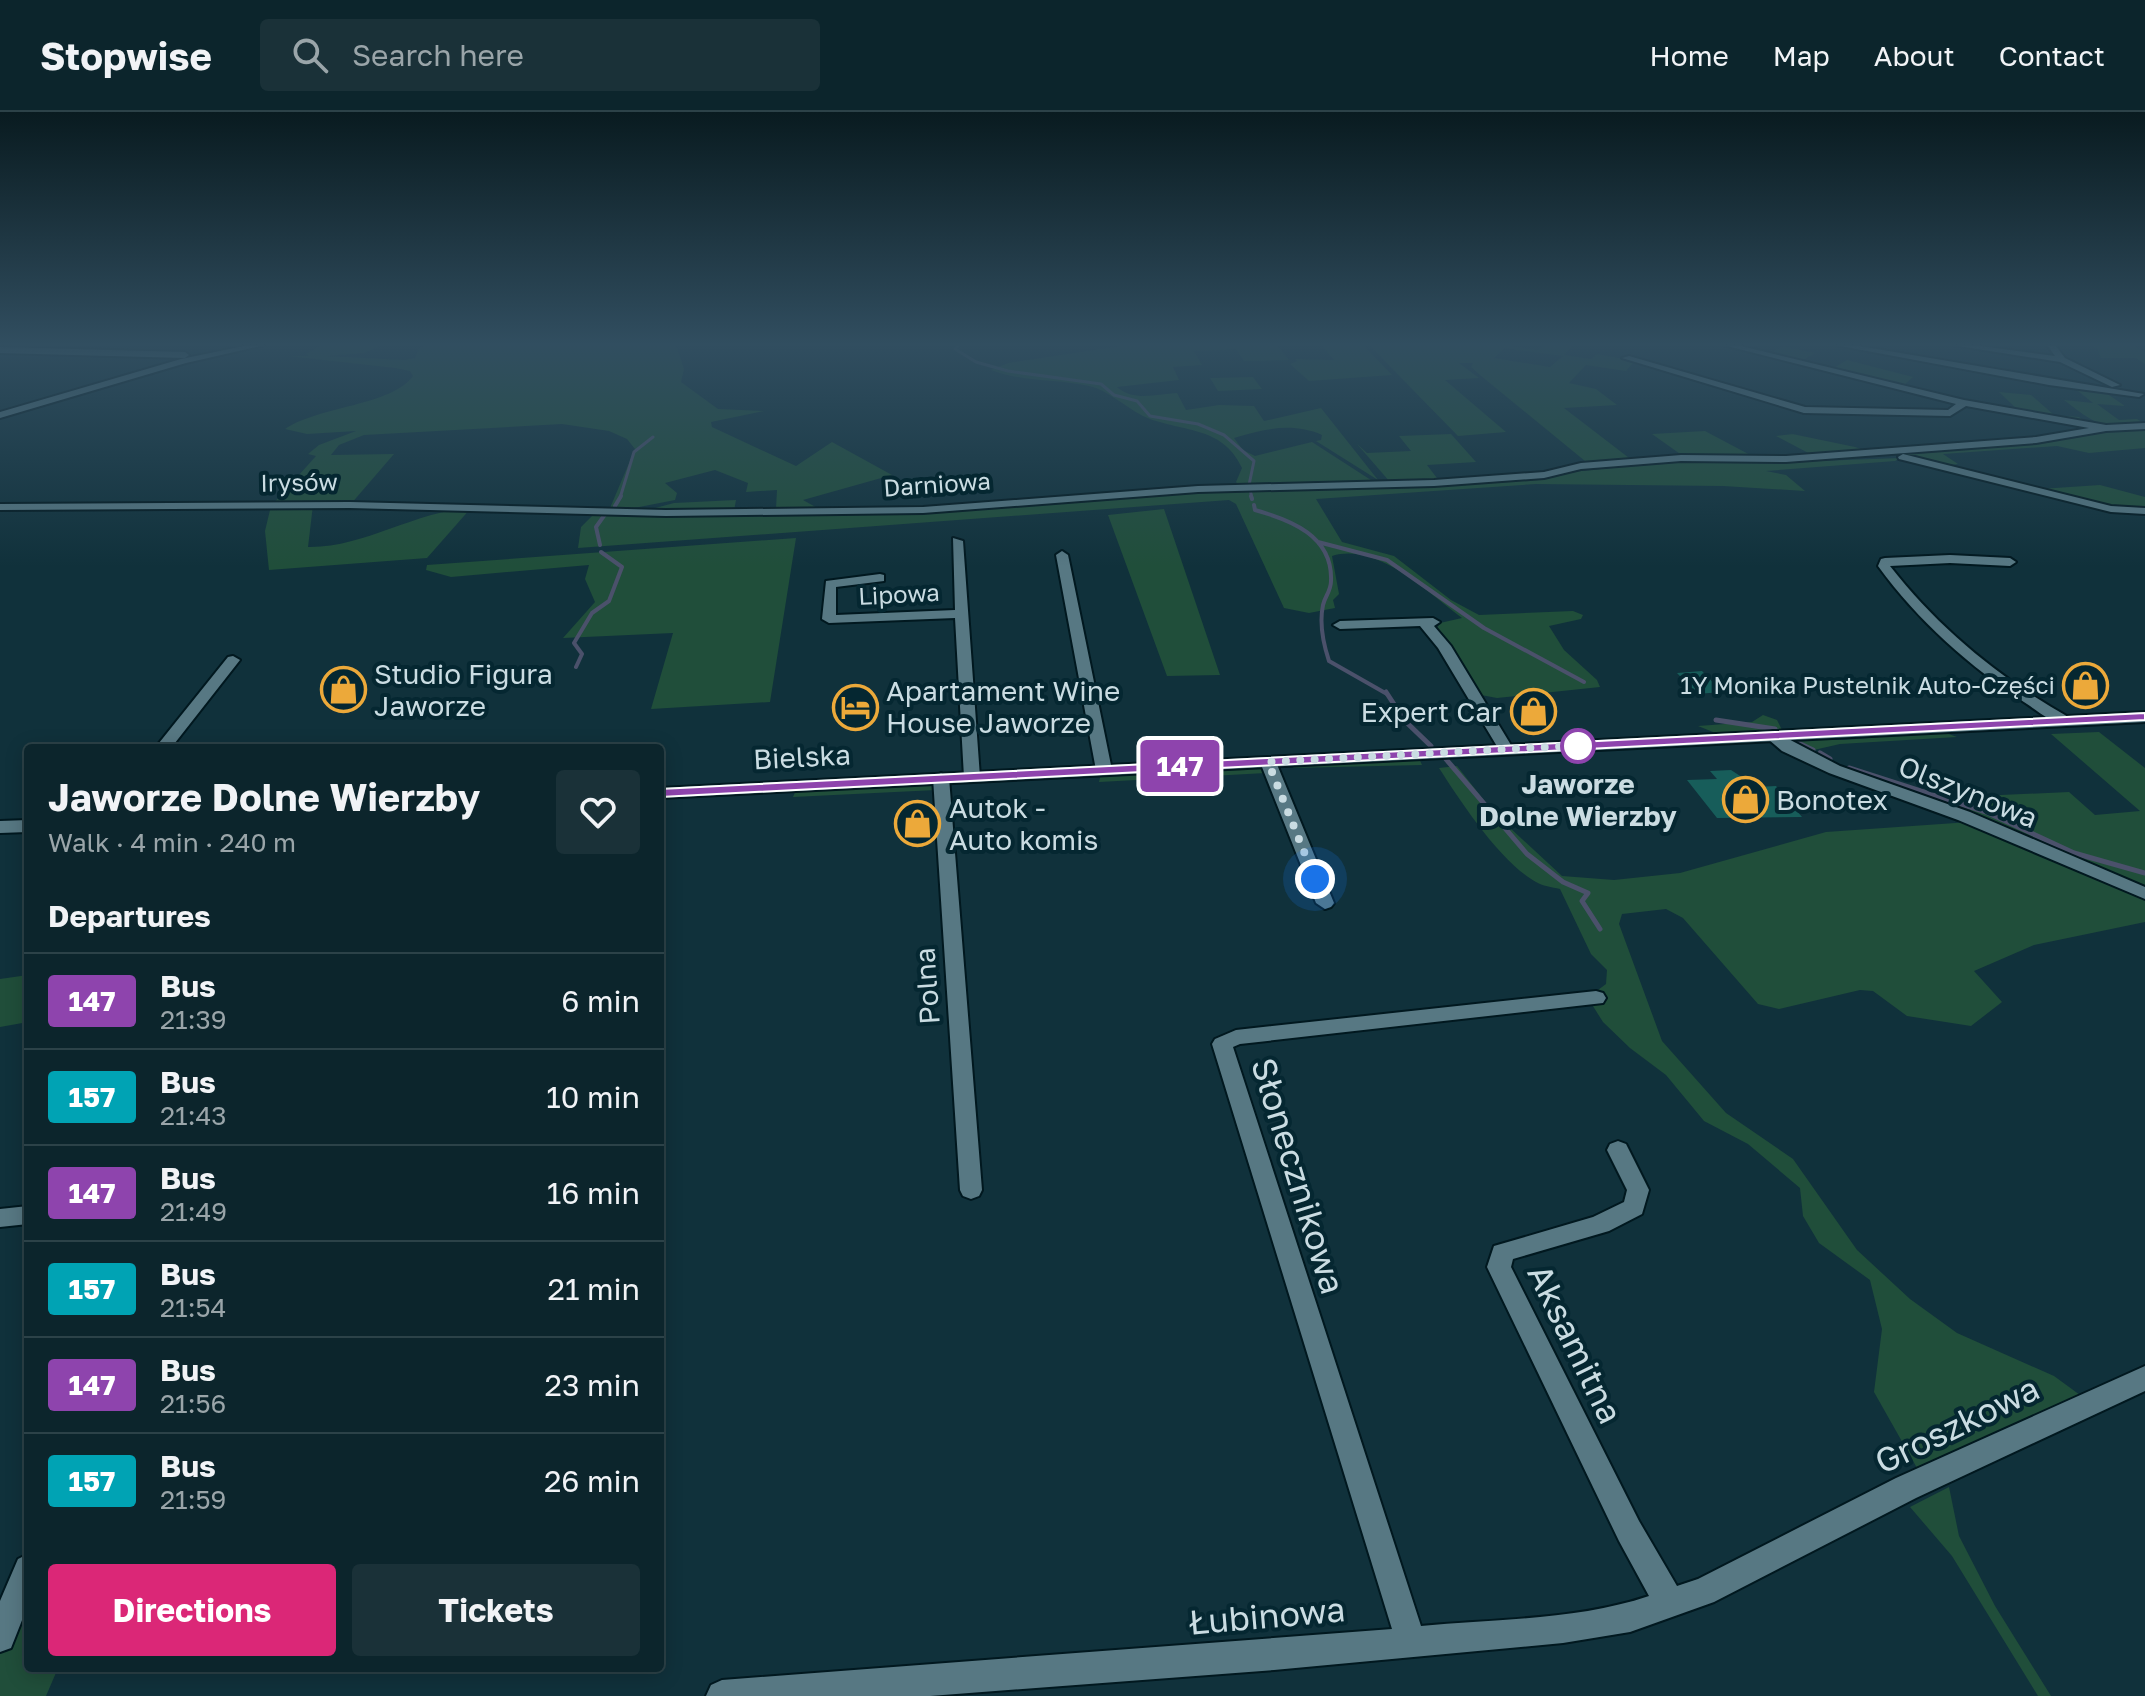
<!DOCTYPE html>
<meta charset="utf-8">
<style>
body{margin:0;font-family:"Golos Text",sans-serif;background:#1a3138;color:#f1f3f6;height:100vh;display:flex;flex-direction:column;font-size:30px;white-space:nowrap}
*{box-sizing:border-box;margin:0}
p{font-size:26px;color:#9aa5a9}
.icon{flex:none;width:44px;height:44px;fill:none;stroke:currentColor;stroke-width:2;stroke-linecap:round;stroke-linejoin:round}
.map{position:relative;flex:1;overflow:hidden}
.details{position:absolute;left:24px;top:632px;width:640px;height:928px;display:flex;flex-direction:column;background:#0c252c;border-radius:8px;box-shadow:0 4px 20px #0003,0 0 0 2px #2c4248}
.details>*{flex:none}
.badge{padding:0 16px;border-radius:6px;font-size:28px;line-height:52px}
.you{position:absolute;width:40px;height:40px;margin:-20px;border:6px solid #fff;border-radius:50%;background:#1a73e8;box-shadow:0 0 0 12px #1a73e833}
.map>.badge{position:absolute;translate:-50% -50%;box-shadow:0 0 0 4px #fff}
h2{padding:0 24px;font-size:30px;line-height:72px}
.round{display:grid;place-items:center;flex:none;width:84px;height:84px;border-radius:8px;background:#1a3138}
.summary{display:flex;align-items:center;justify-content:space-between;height:136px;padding:0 24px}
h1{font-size:38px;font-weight:700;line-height:60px}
.primary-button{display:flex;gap:16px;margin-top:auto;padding:16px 24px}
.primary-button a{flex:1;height:92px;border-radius:8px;background:#db2777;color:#fff;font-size:32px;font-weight:700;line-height:92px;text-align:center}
.primary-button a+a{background:#1a3138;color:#f1f3f6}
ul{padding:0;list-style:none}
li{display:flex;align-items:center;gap:24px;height:96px;padding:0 24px;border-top:2px solid #2c4248}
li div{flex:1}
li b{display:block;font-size:30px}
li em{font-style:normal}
li .badge{min-width:88px;font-weight:700;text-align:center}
header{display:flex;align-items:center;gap:48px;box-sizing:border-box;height:112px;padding:0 40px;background:#0c252c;border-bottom:2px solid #2c4248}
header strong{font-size:38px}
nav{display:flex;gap:44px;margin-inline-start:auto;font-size:28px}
.search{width:560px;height:72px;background:#1a3138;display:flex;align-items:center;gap:20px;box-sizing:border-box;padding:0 28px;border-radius:8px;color:#9aa5a9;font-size:30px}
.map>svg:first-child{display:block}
.green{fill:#204e3a;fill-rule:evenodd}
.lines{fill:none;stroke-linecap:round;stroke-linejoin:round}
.stream-far2{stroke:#4b516b;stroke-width:3}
.stream-far1{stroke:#4b516b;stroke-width:4}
.stream{stroke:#4b516b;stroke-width:5}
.building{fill:#175d5a}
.minor-casing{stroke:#01181f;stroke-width:4}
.secondary-casing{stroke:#01181f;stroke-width:4}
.minor{fill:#577883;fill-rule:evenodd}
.secondary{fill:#577883;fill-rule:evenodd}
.line{fill:#8e44ad;stroke:#fff;stroke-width:2}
.walk{stroke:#cadce2;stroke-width:8;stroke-dasharray:0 14.4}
.stop-dot{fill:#fff;stroke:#8e44ad;stroke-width:4}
.labels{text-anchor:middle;stroke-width:8;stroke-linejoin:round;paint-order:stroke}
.far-street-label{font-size:24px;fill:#cadce2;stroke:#052731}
.far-poi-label{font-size:24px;fill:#cadce2;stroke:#052731;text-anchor:end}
.poi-label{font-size:28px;fill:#cadce2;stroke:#052731;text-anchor:start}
.street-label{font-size:28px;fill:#cadce2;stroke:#052731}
.stop-label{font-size:28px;font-weight:bold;fill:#cadce2;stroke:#052731}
.near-street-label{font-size:34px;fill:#cadce2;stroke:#052731}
</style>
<header>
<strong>Stopwise</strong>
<div class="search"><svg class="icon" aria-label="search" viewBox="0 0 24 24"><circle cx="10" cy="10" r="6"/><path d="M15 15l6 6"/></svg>Search here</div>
<nav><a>Home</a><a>Map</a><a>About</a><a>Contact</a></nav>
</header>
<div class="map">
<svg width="2145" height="1584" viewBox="0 0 2145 1584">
<rect width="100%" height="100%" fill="#10313b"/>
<path class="green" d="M322 233H382L364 241 326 244 404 248 415 246 419 236 426 233H676L684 257 681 270 718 297 764 299 711 310 712 315 796 354 832 330 892 363 803 388 821 398 776 397 777 378 746 380 748 371 715 358 665 371 677 381 675 388 634 396H610L635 337 627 327 609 319 562 312 364 323 339 333 331 343 394 342 350 393H313L308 435C364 436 415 399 471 396L427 446 269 458 265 419 271 394 316 344 308 342 319 333 356 319 307 322 285 317C319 294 391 294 413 264L410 259 395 256 288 244H309L306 242Z
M1127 233H1277L1289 248 1244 249 1236 237 1194 239 1202 253 1173 255 1179 268 1117 275C1135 290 1155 282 1177 281L1186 298 1219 293 1254 294 1264 309 1321 296 1378 368 1316 329 1321 328 1322 323C1293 310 1263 317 1234 326L1243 338 1255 344 1312 330 1374 370 1240 374 1236 370 1242 356C1222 312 1180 321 1143 304 1125 295 1108 278 1089 274 1057 267 1021 270 991 258L1008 251Z
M1321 233H1363L1392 263 1309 269 1290 252 1297 249 1295 247 1334 248Z
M1369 233H1503L1538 238 1544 233H1573L1564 243 1591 247 1597 242 1629 248 1633 251 1626 259 1586 253 1569 271 1596 277 1617 293 1564 296 1633 349 1592 352 1585 349 1480 263 1471 255 1473 251H1459L1479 266 1445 268 1506 320 1458 324ZM1504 236 1563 244 1550 255 1494 246Z
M1732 233 1770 241 1782 234 1815 241 1802 249 1832 257 1847 248 1913 265 1902 275Z
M2089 233H2133L2145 240V252L2136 246H2101L2097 236Z
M1253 265 1262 277 1218 279 1210 266Z
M2073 275 2106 279 2109 281H2106L2125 294 2097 292 2119 308 2137 307 2145 312C2100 316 2098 314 2064 288L2093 291Z
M1999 280 2031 283 2054 303 2079 305 2085 310 2018 298Z
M2145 315V336L2089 341 2057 334 1943 342 1958 352 1945 354 1895 340 2041 329Z
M1764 316 1855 335 1864 338 1814 344 1776 324 1793 322Z
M1705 319 1754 345 1683 344 1652 322Z
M1451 322 1476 350 1427 353 1440 370H1390L1357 332 1367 341 1411 339 1399 324Z
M1877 341 1887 342 1767 351 1900 346 1895 349 1766 359 1786 363 1805 379 1723 374 1536 372 1316 387 1342 430 1394 444 1451 488 1479 503 1573 499 1583 503 1581 507 1549 514 1564 538 1597 568 1600 575 1497 586 1481 583 1435 519 1440 511 1462 506C1428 481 1378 430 1332 444L1339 482 1333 488 1335 496 1309 501 1284 496 1236 392 1229 388 578 436 581 415 596 400 824 401 1156 382 1481 369 1700 347 1777 349Z
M2100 373 2145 385V397L2105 394 2040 377Z
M736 388 734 399H644L674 391Z
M1164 397 1220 563 1167 564 1108 403Z
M796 426 770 590 651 597 673 521 563 526 595 490 585 467 589 453 451 465 426 458 427 453Z
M1763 603 1777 608 1782 618 1718 622 1698 614 1752 610Z
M1943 620 1957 625 1840 632 1805 640 1786 628H1843Z
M2099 620 2145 656V777L1945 690 1973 688 1978 684 2069 680 2095 703 2140 699 2051 622Z
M1419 646 1422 653 1293 656 1294 652Z
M1260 654 1266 661 1099 670 1101 662Z
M1457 654 1494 701 1562 764 1614 768 1680 761 1826 720 1970 710 2145 784V810L2034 833 1974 859 2002 890 1971 914 1907 904 1873 879 1860 878 1779 897 1758 892 1683 806 1666 797 1622 802 1619 812 1662 929 1726 1001 1793 1047 1857 1138 1910 1187 1957 1221 2054 1264 2080 1283 1917 1356 1874 1280 1882 1217 1870 1168 1819 1131 1803 1104 1800 1076 1748 1032 1704 1009 1666 963 1630 936 1603 910 1591 891 1594 881 1606 872 1607 858 1591 842 1560 777C1552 775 1542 774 1536 770 1501 751 1460 689 1439 656Z
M929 671 936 678 793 685 796 678Z
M28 863V910L0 915V867Z
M1949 1375 1959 1424 1995 1494 2051 1584H2038L1952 1444 1910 1395Z
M28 1471V1556H58L46 1584H0V1538Z"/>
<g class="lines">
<path class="stream-far2" d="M959 233 955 237 976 250 1008 259 1101 272 1114 283 1137 289 1150 304 1198 312 1224 323 1254 349 1249 373 1252 386
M620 386 634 340 653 325"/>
<path class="stream-far1" d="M1251 384 1252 387
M1254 393 1255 398C1291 408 1333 424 1331 469 1331 479 1325 484 1323 493 1319 512 1323 531 1329 549L1387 582
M615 394 621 384
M1318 430 1387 448 1484 516 1584 570
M600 433 596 415 606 401
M576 555 582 542 574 531 592 501 609 489 622 455 601 440"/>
<path class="stream" d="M1386 580 1405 609 1431 634
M1716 608 1775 617
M1792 628 1813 638
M1820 641 1830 647
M1445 646 1527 742 1563 770 1588 781 1582 789 1600 817
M1849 656 1986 700 2074 741 2145 761"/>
</g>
<path class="building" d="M1702 559 1722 580 1697 582 1677 561Z
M1731 658 1757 675 1776 674 1802 705 1717 706 1687 668 1717 667 1710 659Z"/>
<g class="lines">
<defs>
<path id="minor" d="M249 233H265L186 251 0 306V300L181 247Z
M1723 233H1737L1964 288 2106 313 2145 311V317L2106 319 2036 331 1786 350 1681 349 1581 357 1544 366 1434 374 1198 380 923 401 666 404 350 396 0 398V392L350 390 666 398 923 395 1198 374 1434 368 1544 360 1581 351 1681 343 1786 344 2036 325 2089 316 1966 294 1950 304 1804 301 1622 246 1629 244 1805 295 1948 298 1956 292Z
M1835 233H1853L2144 282 2139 285 2049 273Z
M1952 233H1973L2055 244 2047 233H2055L2065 246 2120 273 2112 275 2060 250Z
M0 235 185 240 189 243 185 246 0 241Z
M1903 342 2111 394 2145 396V402L2111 400 1899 347 1898 345Z
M953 426 963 429 980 665 972 670 964 665 955 506 829 511 822 507 826 469 880 462 884 463V469L836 475V503L955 498Z
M1062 439 1068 443 1112 658 1104 663 1096 658 1056 443Z
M1950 443 2010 446 2016 450 2010 454 1950 451 1890 454C1939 517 2001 567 2070 606V612C2056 615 2039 600 2027 592 1970 555 1918 509 1878 454L1881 447 1885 446Z
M1433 506 1440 510 1434 514 1451 534 1514 638 1511 641H1501L1438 536 1420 514 1340 517 1333 513 1340 509Z
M233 544 240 548 171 636H155L228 545Z
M1773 619 1840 654 1970 700 2145 775V787L1958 708 1829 661 1782 639 1768 627V621Z
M1268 645 1276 650 1334 791 1331 795 1325 797 1316 791 1260 650Z
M941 661 949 666 982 1078 979 1084 971 1087 963 1084 960 1078 933 666Z
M1596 879 1603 881 1606 886 1603 891 1240 932 1233 935 1421 1514C1496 1507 1578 1508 1649 1484L1619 1429 1487 1155 1494 1134 1593 1105 1624 1090 1627 1078 1607 1038 1610 1032 1618 1029 1626 1032 1649 1078 1642 1102 1609 1119 1513 1147 1511 1155 1639 1409 1677 1474 1698 1467 1896 1366 2145 1254V1279L1916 1386 1714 1490 1630 1520 1563 1531 1274 1558 930 1584H706L711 1573 722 1568 1392 1517 1212 932 1215 927 1236 918Z
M28 1094V1112L0 1115V1097Z
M28 1442V1493L11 1536 0 1540V1489L18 1447Z"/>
<path id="secondary" d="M2145 600V610L660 686V676Z
M28 708V720L0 721V709Z"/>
</defs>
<use href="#minor" class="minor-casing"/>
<use href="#secondary" class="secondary-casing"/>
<use href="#minor" class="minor"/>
<use href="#secondary" class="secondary"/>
</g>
<linearGradient id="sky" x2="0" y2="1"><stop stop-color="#091b20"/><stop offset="0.51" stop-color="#314e60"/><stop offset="1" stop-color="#314e60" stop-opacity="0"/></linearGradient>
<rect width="2145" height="455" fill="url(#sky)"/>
<path class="line" d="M2145 601V608L660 685 653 681 660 677Z"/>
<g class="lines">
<path class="walk" d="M1315 767 1268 650 1587 633 1578 634"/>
</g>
<defs>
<symbol id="shop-ring" viewBox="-11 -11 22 22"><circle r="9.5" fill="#052731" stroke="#eca93a" stroke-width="1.5"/><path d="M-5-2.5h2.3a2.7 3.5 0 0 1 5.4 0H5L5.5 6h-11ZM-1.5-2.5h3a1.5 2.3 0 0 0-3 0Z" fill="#eca93a"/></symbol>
<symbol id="hotel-ring" viewBox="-11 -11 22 22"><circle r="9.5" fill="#052731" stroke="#eca93a" stroke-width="1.5"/><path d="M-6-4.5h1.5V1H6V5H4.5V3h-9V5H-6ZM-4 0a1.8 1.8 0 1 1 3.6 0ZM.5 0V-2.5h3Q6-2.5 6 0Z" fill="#eca93a"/></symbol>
</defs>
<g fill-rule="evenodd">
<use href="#shop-ring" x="2060" y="548" width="51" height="51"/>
<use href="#shop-ring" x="318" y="552" width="51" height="51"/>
<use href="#hotel-ring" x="830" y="570" width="51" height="51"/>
<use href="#shop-ring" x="1508" y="574" width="51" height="51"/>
<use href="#shop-ring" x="1720" y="662" width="51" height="51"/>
<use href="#shop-ring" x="892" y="686" width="51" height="51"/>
</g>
<circle class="stop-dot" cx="1578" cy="634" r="16"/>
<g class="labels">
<g class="far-street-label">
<text transform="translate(299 371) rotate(-1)" y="8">Irysów</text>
<text transform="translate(937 373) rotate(-4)" y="8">Darniowa</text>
<text transform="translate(899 483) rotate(-3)" y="8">Lipowa</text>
</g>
<g class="far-poi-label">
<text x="2055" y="582">1Y Monika Pustelnik Auto-Części</text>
</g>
<g class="poi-label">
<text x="374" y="572">Studio Figura<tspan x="374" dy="32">Jaworze</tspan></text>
<text x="886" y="589">Apartament Wine<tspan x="886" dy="32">House Jaworze</tspan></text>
<text x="1502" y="610" text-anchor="end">Expert Car</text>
<text x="1776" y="698">Bonotex</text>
<text x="949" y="706">Autok -<tspan x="949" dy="32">Auto komis</tspan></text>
</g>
<g class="street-label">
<text transform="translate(802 645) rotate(-3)" y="10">Bielska</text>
<text transform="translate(1968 680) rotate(22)" y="10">Olszynowa</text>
<text transform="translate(927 874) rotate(-94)" y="10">Polna</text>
</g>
<g class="stop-label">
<text x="1578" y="682">Jaworze<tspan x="1578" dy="32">Dolne Wierzby</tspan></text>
</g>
<g class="near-street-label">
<text transform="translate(1298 1064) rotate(73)" y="12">Słonecznikowa</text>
<text transform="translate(1575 1232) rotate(64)" y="12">Aksamitna</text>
<text transform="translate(1957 1313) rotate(-26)" y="12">Groszkowa</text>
<text transform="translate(1267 1504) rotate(-5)" y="12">Łubinowa</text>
</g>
</g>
</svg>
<div class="you" style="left:1315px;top:767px"></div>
<b class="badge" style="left:1180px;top:654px;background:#8e44ad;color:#fff">147</b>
<section class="details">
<div class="summary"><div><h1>Jaworze Dolne Wierzby</h1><p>Walk · 4 min · 240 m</p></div><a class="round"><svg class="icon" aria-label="heart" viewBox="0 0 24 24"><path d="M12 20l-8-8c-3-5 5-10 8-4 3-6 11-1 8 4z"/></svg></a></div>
<h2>Departures</h2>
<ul>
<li><span class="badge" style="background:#8e44ad;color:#fff">147</span><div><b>Bus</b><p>21:39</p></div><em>6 min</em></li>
<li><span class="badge" style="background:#00a3b4;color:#fff">157</span><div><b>Bus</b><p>21:43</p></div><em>10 min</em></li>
<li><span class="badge" style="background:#8e44ad;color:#fff">147</span><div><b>Bus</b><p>21:49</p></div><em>16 min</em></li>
<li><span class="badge" style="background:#00a3b4;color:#fff">157</span><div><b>Bus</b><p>21:54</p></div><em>21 min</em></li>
<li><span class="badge" style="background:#8e44ad;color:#fff">147</span><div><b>Bus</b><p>21:56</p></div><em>23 min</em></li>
<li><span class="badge" style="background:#00a3b4;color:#fff">157</span><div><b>Bus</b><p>21:59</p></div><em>26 min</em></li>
</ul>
<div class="primary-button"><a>Directions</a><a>Tickets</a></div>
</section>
</div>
